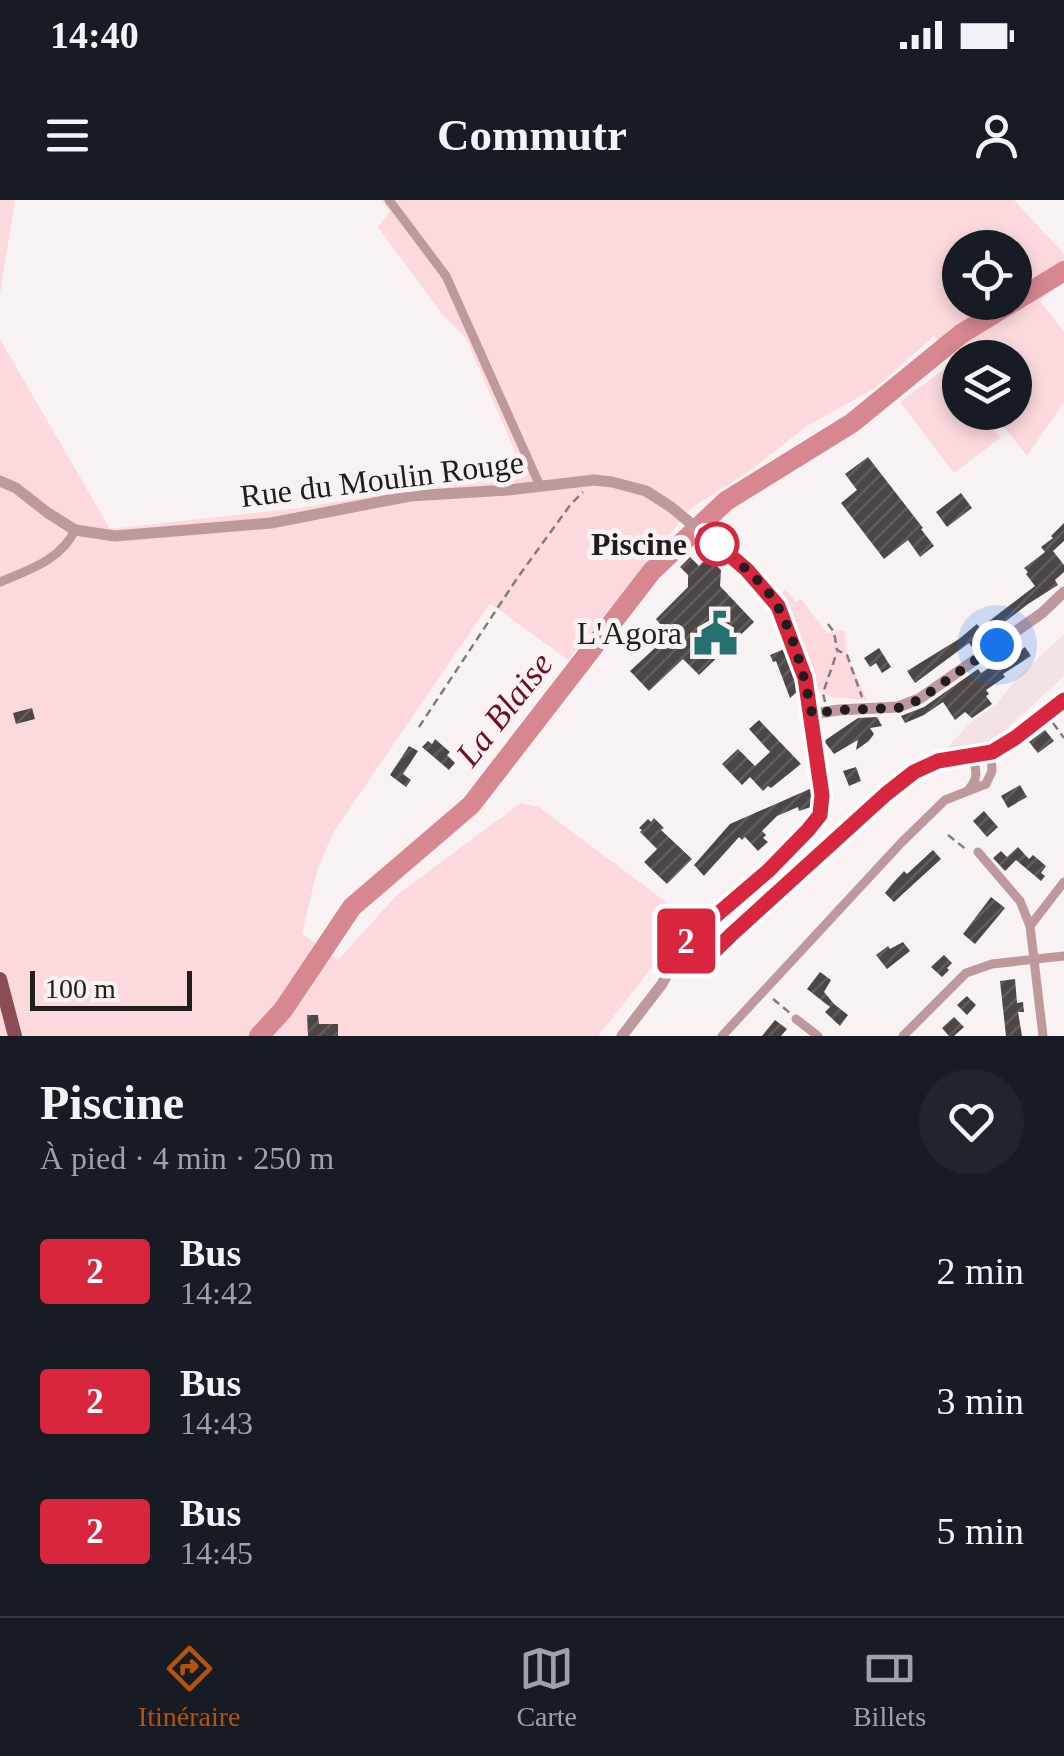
<!DOCTYPE html>
<html lang="fr">
<meta charset="utf-8">
<style>
body{margin:0;font-family:Georgia,serif;background:#20242c;color:#f1f3f6;height:100vh;display:flex;flex-direction:column;font-size:38px;white-space:nowrap}
*{box-sizing:border-box;margin:0}
p{font-size:32px;color:#9ea1a6}
.icon{flex:none;width:55px;height:55px;fill:none;stroke:currentColor;stroke-width:2;stroke-linecap:round;stroke-linejoin:round}
.map{position:relative;height:836px;overflow:hidden}
.drawer{display:flex;flex-direction:column;background:#171b24;flex:1}
.drawer>*{flex:none}
.badge{padding:0 20px;border-radius:8px;font-size:35px;line-height:65px}
.buttons{position:absolute;left:942px;top:30px;display:grid;gap:20px}
.buttons a{display:grid;place-items:center;width:90px;height:90px;border-radius:50%;background:#171b24;box-shadow:0 5px 15px #0003;font-size:50px}
.scale{position:absolute;left:30px;bottom:25px;width:162px;box-sizing:border-box;padding-left:10px;border:5px solid #201d1d;border-top:0;font-size:28px;line-height:35px;white-space:nowrap;color:#201d1d;-webkit-text-stroke:8px #f9f2f2;paint-order:stroke}
.you{position:absolute;width:50px;height:50px;margin:-25px;border:8px solid #fff;border-radius:50%;background:#1a73e8;box-shadow:0 0 0 15px #1a73e833}
.map>.badge{position:absolute;translate:-50% -50%;box-shadow:0 0 0 5px #fff}
.round{display:grid;place-items:center;flex:none;width:105px;height:105px;border-radius:52px;background:#20242c}
.overview{display:flex;align-items:center;justify-content:space-between;height:170px;padding:0 40px}
h1{font-size:48px;font-weight:800;line-height:75px}
ul{padding:0;list-style:none}
li{display:flex;align-items:center;gap:30px;height:130px;padding:0 40px}
li div{flex:1}
li b{display:block;font-size:38px}
li em{font-style:normal}
li .badge{min-width:110px;font-weight:700;text-align:center}
.status{display:flex;justify-content:space-between;align-items:center;height:70px;padding:0 50px;background:#171b24;direction:ltr}
.status svg{height:28px;fill:currentColor}
header{display:flex;justify-content:space-between;align-items:center;height:130px;padding:0 40px;background:#171b24;font-size:45px;font-weight:800}
.menu{display:flex;justify-content:space-around;align-items:center;height:140px;border-top:2px solid #363941;background:#171b24;font-size:28px;color:#9ea1a6}
.menu a{display:grid;justify-items:center;gap:5px}
.menu .current{color:#b45309}
.map>svg:first-child{display:block}
.built{fill:#f3e2e3}
.green{fill:#fbd9dc;fill-rule:evenodd}
.lines{fill:none;stroke-linecap:round;stroke-linejoin:round}
.river{stroke:#d68790;stroke-width:20}
.building{fill:url(#building-hatch)}
.path{stroke:#827d7d;stroke-width:2.5;stroke-dasharray:8 5;stroke-linecap:butt}
.minor{stroke:#bd999c;stroke-width:9}
.tertiary{stroke:#bd999c;stroke-width:11}
.primary{stroke:#8a4d54;stroke-width:14}
.line-casing{stroke:#fff;stroke-width:22}
.line{stroke:#d7263d;stroke-width:15}
.walk{stroke:#201d1d;stroke-width:10;stroke-dasharray:0 18}
.stop-dot{fill:#fff;stroke:#d7263d;stroke-width:5}
.labels{text-anchor:middle;stroke-width:10;stroke-linejoin:round;paint-order:stroke}
.street-label{font-size:32px;fill:#201d1d;stroke:#f9f2f2}
.stop-label{font-size:32px;font-weight:bold;fill:#201d1d;stroke:#f9f2f2;text-anchor:end}
.poi-label{font-size:32px;fill:#201d1d;stroke:#f9f2f2;text-anchor:end}
.water-label{font-size:35px;font-style:italic;fill:#6d0e28;stroke:#f9f2f2}
</style>
<div class="status"><b>14:40</b><svg viewBox="0 0 49 12"><path d="M0 12V9h3v3zM5 12V6h3v6zM10 12V3h3v9zM15 12V0h3v12zM26 1h20v11H26zM47 4h2v5h-2z"/></svg></div>
<header><svg class="icon" aria-label="menu" viewBox="0 0 24 24"><path d="M4 6h16M4 12h16M4 18h16"/></svg>Commutr<svg class="icon" aria-label="person" viewBox="0 0 24 24"><circle cx="12" cy="8" r="4"/><path d="M4 21q1-7 8-7t8 7"/></svg></header>
<div class="map">
<svg width="1064" height="836" viewBox="0 0 1064 836">
<defs>
<pattern id="building-hatch" width="6" height="6" patternUnits="userSpaceOnUse" patternTransform="scale(2.5)"><rect width="6" height="6" fill="#4c4646"/><path d="M-1 1l2-2M0 6l6-6M5 7l2-2" fill="none" stroke="#625d5d"/></pattern>
</defs>
<rect width="100%" height="100%" fill="#f9f2f2"/>
<path class="built" d="M1064 434V476L996 539 976 549 944 551 971 522 995 506 1017 478Z"/>
<path class="green" d="M0 0H15L0 94Z
M382 0H1014L1064 54V79L1040 101 1064 132V202L1027 256 993 213 1015 212V158H960V170L934 136 875 188 807 226 751 270 691 308 568 460 490 403 333 633 317 671 302 733 338 760 398 694 521 603 539 607 673 707 668 747 598 836H0V139L110 329 299 308 524 272 466 138 442 114 378 27 390 11ZM960 48H1015V102H960Z
M947 167 960 185V212L981 213 1000 238 954 273 900 202Z
M785 390 796 402 801 399 827 433 844 430 847 455 867 500 832 497 817 489 782 392Z"/>
<g class="lines">
<path class="river" d="M1015 101 1064 71
M259 836 283 810 352 707 471 605 652 371 726 301 852 223 961 134 1013 102"/>
</g>
<path class="building" d="M868 257 923 328 921 329 934 346 920 357 908 340 884 359 841 303 857 290 845 274Z
M961 293 972 308 947 327 936 312Z
M1064 323V341L1053 351 1064 365V372L1055 380 1058 385 1028 404 972 447 969 443 915 483 907 471 959 439 977 424 980 428 1035 386 1026 374 1028 372 1024 368 1045 352 1041 347 1053 338 1051 336Z
M690 357 699 366 703 362 714 363 721 370 720 386 754 422 699 475 683 459 649 491 630 471 669 435 656 419 688 387V375L680 367Z
M1025 447 1031 456 1003 474 1005 477 986 490 989 494 986 496 992 504 972 518 965 512 955 520 943 502 924 515 905 523 901 516 924 507 978 469 981 473 1014 451 1016 454Z
M879 448 891 467 882 473 876 463 870 467 864 458Z
M784 449 796 479 798 491 790 498 776 461 773 462 770 455Z
M32 508 35 519 16 524 13 513Z
M877 517 882 526 870 528 874 534 869 541 856 550 858 540 834 554 824 541 858 518Z
M759 520 801 564 771 588 768 586 763 591 750 577 742 585 722 564 738 549 755 566 770 552 749 529Z
M1045 530 1054 541 1038 553 1029 542Z
M435 539 450 552 447 555 455 563 449 570 422 547 428 541 432 544Z
M409 546 418 551 403 574 411 580 406 587 390 575Z
M856 567 861 581 849 586 843 571Z
M1020 585 1027 597 1008 608 1001 596Z
M812 588 811 607 799 611 798 607 777 616 762 631 766 635 763 638 768 642 758 651 745 637 742 640 739 637 704 676 694 665 730 624Z
M984 611 998 627 987 637 973 621Z
M654 618 664 628 661 630 692 659 667 684 644 662 657 649 640 632 642 630 639 628 648 619 651 622Z
M1018 647 1029 659 1033 655 1046 666 1041 673 1045 676 1041 681 1016 660 1005 671 993 658 1001 651 1007 657Z
M933 650 941 659 894 702 885 693 893 683 904 671 907 674Z
M991 697 1005 708 975 744 963 734Z
M903 742 910 751 887 769 876 755 888 746 890 749Z
M944 755 952 763 947 768 949 770 942 777 931 767Z
M820 772 831 780 824 792 834 804 848 815 840 826 825 812 830 807 807 789Z
M1015 779 1017 803 1023 802 1024 812H1018L1022 836H1006L1000 781Z
M967 796 976 805 967 815 957 805Z
M307 815H318L319 824H338V836H308Z
M954 817 964 827 954 836H949L942 828Z
M775 820 787 829 781 836H762Z"/>
<g class="lines">
<path class="path" d="M828 424 834 432 837 450 847 455 862 497
M825 502 823 493 837 452
M1053 523 1064 538
M419 527 518 377 571 304 583 292
M948 635 968 651
M773 799 790 813"/>
<path class="minor" d="M389 0 446 76 540 286
M0 382C28 370 61 360 75 330
M969 589C979 578 976 570 973 557
M978 652 1020 701 1030 726
M796 819 818 836
M722 836 901 643 945 600 986 584 992 571 991 552
M903 836 966 773 992 764 1064 756
M1043 836 1030 726 1064 682"/>
<path class="tertiary" d="M0 281 16 288 48 313 75 330 115 336 271 323 410 296 508 290 594 280 612 282 646 291 671 307 747 370 778 406 805 477 822 595 820 615 769 669 684 743 662 784 622 836
M812 514 839 510 898 507 919 499 1042 413 1064 392
M678 756C684 764 690 765 701 764L886 594 914 573 938 561 991 552 1015 539 1064 500"/>
<path class="primary" d="M0 779 15 836"/>
</g>
<g class="lines">
<defs>
<path id="line" d="M705 334 747 370 778 406 805 478 822 595 820 615 808 630 769 670 684 743 678 756C685 764 691 765 701 764L732 734 886 594 914 572 938 561 992 552 1015 538 1064 500"/>
</defs>
<use href="#line" class="line-casing"/>
<use href="#line" class="line"/>
<path class="walk" d="M717 344C738 362 764 382 778 407 795 438 805 480 812 514L838 510 898 508 919 500 997 445"/>
</g>
<defs>
<symbol id="civic-bare" viewBox="-9 -9 18 18"><path d="M-.6-6.5H3V-4.5H.6V-3L4-1V1h2V6H-6V1h2V-1L-.6-3ZM-1.2 2.5V6h2.4V2.5Z" fill="#256f6e" stroke="#f9f2f2" stroke-width="2.5" paint-order="stroke"/></symbol>
</defs>
<g fill-rule="evenodd">
<use href="#civic-bare" x="684" y="402" width="63" height="63"/>
</g>
<circle class="stop-dot" cx="717" cy="344" r="20"/>
<g class="labels">
<g class="street-label">
<text transform="translate(382 279) rotate(-7)" y="11">Rue du Moulin Rouge</text>
</g>
<g class="stop-label">
<text x="687" y="355">Piscine</text>
</g>
<g class="poi-label">
<text x="682" y="444">L'Agora</text>
</g>
<g class="water-label">
<text transform="translate(504 509) rotate(-52)" y="12">La Blaise</text>
</g>
</g>
</svg>
<div class="buttons">
<a><svg class="icon" aria-label="locate" viewBox="0 0 24 24"><circle cx="12" cy="12" r="6"/><path d="M12 2v4M12 18v4M2 12h4M18 12h4"/></svg></a>
<a><svg class="icon" aria-label="layers" viewBox="0 0 24 24"><path d="M12 4l9 5-9 5-9-5zM3 14l9 5 9-5"/></svg></a>
</div>
<div class="scale">100 m</div>
<div class="you" style="left:997px;top:445px"></div>
<b class="badge" style="left:686px;top:741px;background:#d7263d;color:#fff">2</b>
</div>
<section class="drawer">
<div class="overview"><div><h1>Piscine</h1><p>À pied · 4 min · 250 m</p></div><a class="round"><svg class="icon" aria-label="heart" viewBox="0 0 24 24"><path d="M12 20l-8-8c-3-5 5-10 8-4 3-6 11-1 8 4z"/></svg></a></div>
<ul>
<li><span class="badge" style="background:#d7263d;color:#fff">2</span><div><b>Bus</b><p>14:42</p></div><em>2 min</em></li>
<li><span class="badge" style="background:#d7263d;color:#fff">2</span><div><b>Bus</b><p>14:43</p></div><em>3 min</em></li>
<li><span class="badge" style="background:#d7263d;color:#fff">2</span><div><b>Bus</b><p>14:45</p></div><em>5 min</em></li>
</ul>
</section>
<nav class="menu">
<a class="current"><svg class="icon" aria-label="directions" viewBox="0 0 24 24"><path d="M12 3l9 9-9 9-9-9zM9 14v-3h6M13 9l2 2-2 2"/></svg>Itinéraire</a>
<a><svg class="icon" aria-label="map" viewBox="0 0 24 24"><path d="M3 6l6-2 6 2 6-2v14l-6 2-6-2-6 2zM9 4v14M15 6v14"/></svg>Carte</a>
<a><svg class="icon" aria-label="tickets" viewBox="0 0 24 24"><path d="M3 7h18v10H3zM15 7v10"/></svg>Billets</a>
</nav>
